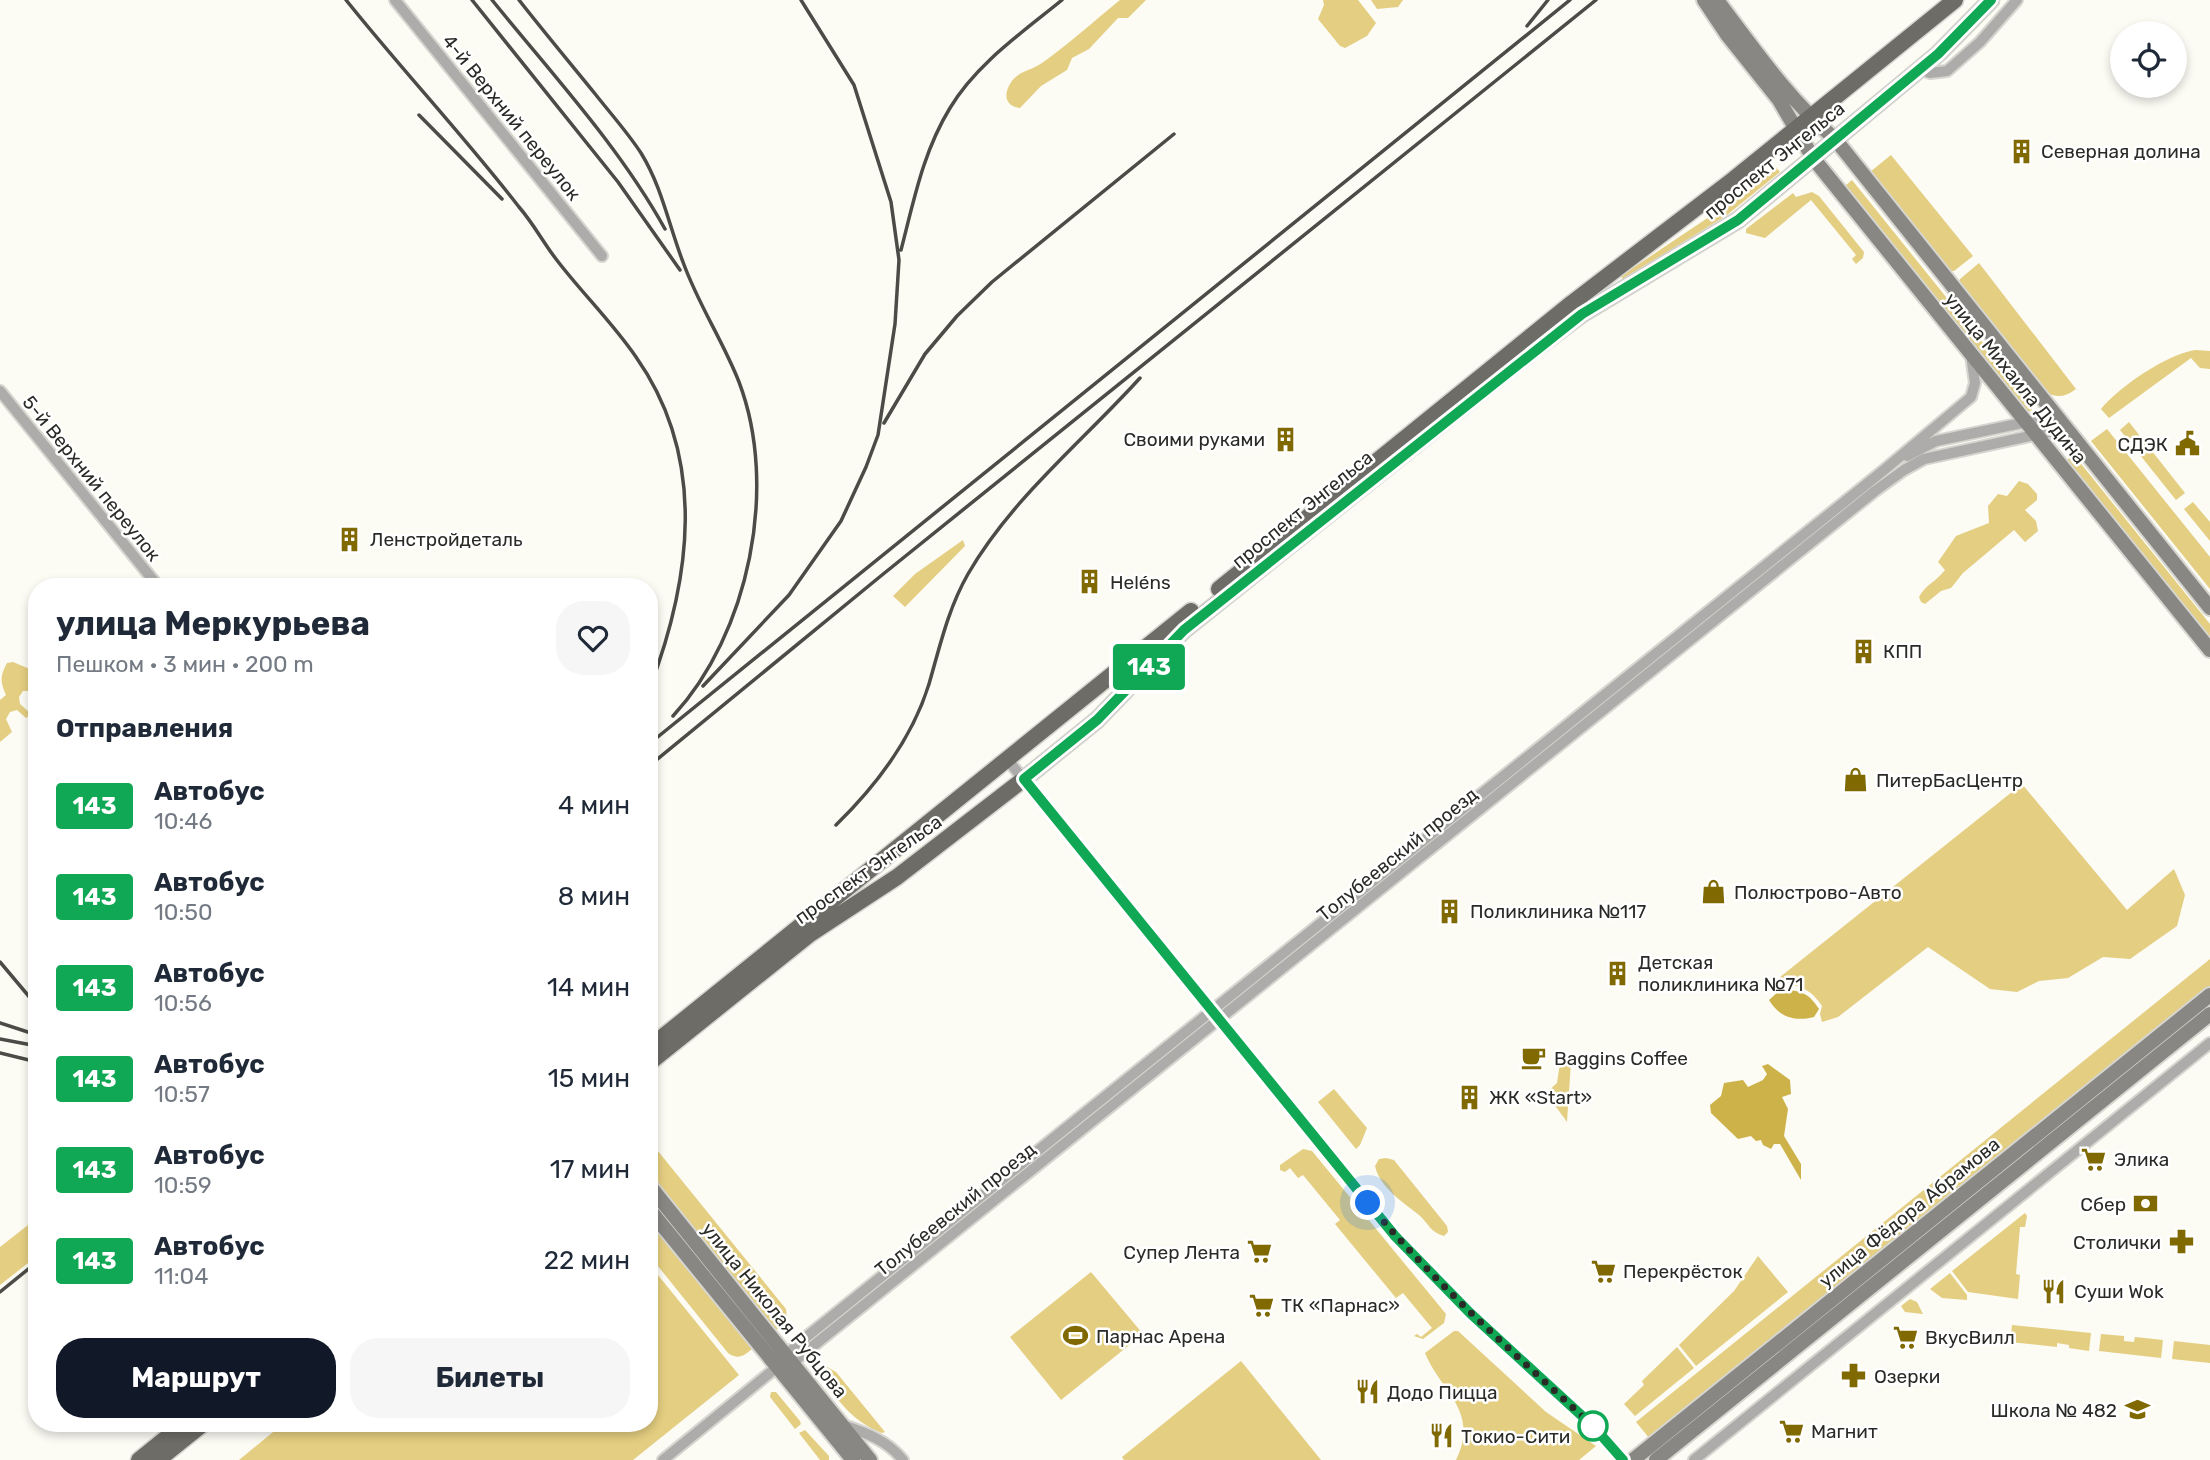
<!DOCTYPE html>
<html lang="ru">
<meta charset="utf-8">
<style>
body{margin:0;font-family:Rubik,sans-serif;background:#f6f6f7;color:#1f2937;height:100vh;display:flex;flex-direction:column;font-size:26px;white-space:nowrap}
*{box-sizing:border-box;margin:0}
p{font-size:23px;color:#747a83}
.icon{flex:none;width:38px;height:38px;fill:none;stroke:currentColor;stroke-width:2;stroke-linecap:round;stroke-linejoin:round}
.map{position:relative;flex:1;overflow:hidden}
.panel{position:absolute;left:28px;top:578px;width:630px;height:854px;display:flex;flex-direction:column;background:#fff;border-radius:28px;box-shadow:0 4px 10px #0003}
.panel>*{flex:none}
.badge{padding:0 14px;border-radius:5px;font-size:24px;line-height:46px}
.controls{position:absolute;left:2110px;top:21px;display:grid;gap:14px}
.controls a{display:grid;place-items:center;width:77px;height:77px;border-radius:50%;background:#fff;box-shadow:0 4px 10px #0003;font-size:35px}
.you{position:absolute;width:35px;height:35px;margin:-18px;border:5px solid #fff;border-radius:50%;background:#1a73e8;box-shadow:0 0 0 10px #1a73e833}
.map>.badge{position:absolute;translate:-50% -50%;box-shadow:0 0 0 4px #fff}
h2{padding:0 28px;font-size:26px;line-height:63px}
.round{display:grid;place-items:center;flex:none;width:74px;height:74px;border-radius:28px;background:#f6f6f7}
.headline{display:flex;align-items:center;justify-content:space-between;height:119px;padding:0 28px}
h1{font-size:33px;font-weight:700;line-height:52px}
.primary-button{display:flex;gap:14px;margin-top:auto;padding:14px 28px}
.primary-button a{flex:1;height:80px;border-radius:28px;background:#111827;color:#fff;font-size:28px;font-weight:700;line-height:80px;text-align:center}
.primary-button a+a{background:#f6f6f7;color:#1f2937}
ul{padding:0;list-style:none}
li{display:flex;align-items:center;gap:21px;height:91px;padding:0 28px}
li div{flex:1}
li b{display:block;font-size:26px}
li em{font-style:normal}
li .badge{min-width:77px;font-weight:700;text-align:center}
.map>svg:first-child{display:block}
.green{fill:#e4ce81}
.water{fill:#cdb249}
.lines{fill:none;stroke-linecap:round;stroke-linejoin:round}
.street-casing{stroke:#d6d5cf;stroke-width:14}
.secondary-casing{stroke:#d6d5cf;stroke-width:18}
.primary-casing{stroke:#d6d5cf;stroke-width:19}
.street{stroke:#adacaa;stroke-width:10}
.secondary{stroke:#888783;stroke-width:14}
.primary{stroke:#6d6c67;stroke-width:16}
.rail{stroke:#4b4b47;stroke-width:3.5}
.line-casing{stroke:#fff;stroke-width:16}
.line{stroke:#10a855;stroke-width:10}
.walk{stroke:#2a2a27;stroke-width:7;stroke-dasharray:0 12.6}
.stop-dot{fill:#fff;stroke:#10a855;stroke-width:3.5}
.labels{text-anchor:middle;stroke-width:5;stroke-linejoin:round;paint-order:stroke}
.street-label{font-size:19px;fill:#2a2a27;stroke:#fff}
.poi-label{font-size:19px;fill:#2a2a27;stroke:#fff;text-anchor:start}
</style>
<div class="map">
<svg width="2210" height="1460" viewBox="0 0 2210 1460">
<rect width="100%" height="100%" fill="#fcfbf4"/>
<path class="green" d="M1120 0H1146L1128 18H1118L1089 49 1072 58 1067 70 1041 86 1020 108C1006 106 1003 96 1010 84 1017 71 1031 71 1042 63 1069 44 1094 21 1120 0Z
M1323 0H1358L1376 23 1367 36 1345 48 1340 46 1318 19 1324 5Z
M1371 0H1403L1398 7 1377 9Z
M1891 155 1973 256 1954 271H1950L1870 172Z
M1775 166 1780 172 1727 215 1623 280 1621 276 1721 209Z
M1852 180 2032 404V410L2028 412 2024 409 1845 186Z
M1812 192 1819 196 1864 252 1863 258 1856 264 1852 259 1856 255 1811 200 1765 238 1746 233V229L1793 193 1796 197Z
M1979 263 2076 389C2066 397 2058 398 2047 393L1959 282 1960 279Z
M2195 350 2210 351V369L2200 368 2191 358 2109 418 2101 409C2120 386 2166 355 2195 350Z
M2129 422 2185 493 2176 500 2120 430Z
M2107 429 2210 557V589L2091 441Z
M2074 455 2210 624V638L2067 460Z
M2019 481 2028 484 2037 494V500L2025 510 2036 521 2038 531 2025 542 2014 530 1963 573 1951 588 1941 591 1925 604 1921 602 1919 597C1925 585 1936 582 1945 570L1938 562 1956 536 1989 523 1988 506 1998 494 2007 496Z
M2193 502 2210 522V541L2184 509Z
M963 540 965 546 905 607 893 596 915 574Z
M13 662 37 672V705L29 700 28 691H23L19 697 20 704 30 713 29 716 26 718 17 710 10 712 6 719 12 732 0 742V700L6 695C0 682 0 676 7 663Z
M2022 784 2127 910 2174 869 2185 895 2177 926 2130 959 2103 957 2068 978 2039 981 2017 992 1990 989 1928 947 1838 1017 1822 1022 1820 1014 1822 1006C1806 982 1797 991 1780 977Z
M2210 959V988L1650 1439 1636 1422Z
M1571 1062 1567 1122 1546 1093 1557 1083 1560 1063Z
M1334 1089 1367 1128 1360 1145 1356 1149 1318 1102Z
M649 1140 786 1309 787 1319 776 1330 649 1174Z
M1303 1149 1312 1151 1446 1314 1444 1323 1423 1339 1414 1336 1417 1334 1421 1337 1432 1328 1403 1293 1396 1298 1335 1224 1340 1220 1303 1175 1298 1178 1290 1168 1285 1172 1280 1170V1165Z
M1386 1158 1394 1160 1447 1226 1448 1232 1444 1236C1431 1233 1428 1223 1419 1215 1403 1202 1380 1188 1375 1166L1379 1159Z
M2025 1213 2027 1216 2025 1227H2020L2016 1274 2020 1275 2018 1299 1968 1292 1952 1271Z
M37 1218V1256L0 1285V1247Z
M649 1222 752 1349C744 1356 738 1360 728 1353L649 1255Z
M1758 1256 1788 1292 1696 1366 1679 1345 1734 1291Z
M649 1264 739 1375 633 1460H239L284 1423H649Z
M1091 1272 1143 1334 1061 1400 1010 1337Z
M1950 1273 1967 1295V1300L1942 1298 1930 1289Z
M1910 1299 1917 1302 1923 1314 1905 1312 1901 1306Z
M2012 1325 2091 1333 2089 1351 2069 1348V1345L2057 1343V1347L2010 1342Z
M1454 1331H1458L1546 1412 1596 1446 1579 1460H1456C1480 1411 1441 1392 1425 1353Z
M2101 1334 2124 1336V1341L2134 1342 2135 1337 2163 1340 2161 1358 2099 1351Z
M2174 1341 2210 1345V1363L2172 1359Z
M1677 1347 1694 1368 1635 1416 1624 1404 1644 1385 1642 1381Z
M1241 1361 1321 1460H1124L1122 1457Z
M827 1367 836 1372 885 1432 882 1433C849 1420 838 1399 817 1372Z
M771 1392H776L800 1421 801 1424 795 1429 770 1397Z
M805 1430 829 1456V1460H820L799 1433Z"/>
<path class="water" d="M1780 990C1800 990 1808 992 1819 1009L1814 1017C1795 1022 1779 1017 1769 1000Z
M1768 1064 1790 1080 1791 1094 1782 1097 1788 1109 1784 1136 1801 1164V1180L1780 1144H1774L1771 1149 1763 1145 1761 1140 1756 1141 1751 1136 1738 1139 1711 1113 1710 1105 1721 1096 1724 1083 1743 1080 1748 1087 1763 1080 1767 1074 1762 1066Z"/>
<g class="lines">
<defs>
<path id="street" d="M395 0 602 256
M1919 69 1930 73 1947 71 1980 42 2017 0
M0 391 158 586
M1907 456 1936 441 2027 422 2055 412
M1007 759 1395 1236 1470 1313 1593 1426 1623 1460
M782 1359 805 1338 1884 470 1971 397 1975 383 1971 355
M843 1425C866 1433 887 1440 903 1460
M663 1460 777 1367 792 1363 1875 491 1904 470 1924 459 2067 428
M1694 1460 2210 1043"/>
<path id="secondary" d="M1704 0 1728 36 1779 100 1813 158 2210 650
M1717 0C1754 49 1788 99 1835 139L2210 608
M649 1185 870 1460
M649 1209 853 1460
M1633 1460 2210 995
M1656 1460 2210 1014"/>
<path id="primary" d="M1219 589 1572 303 1734 179 1955 0
M649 1048 1191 611
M649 1063 810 934 897 877 1024 779 1097 720 1184 630 1529 354 1582 314 1738 220 1938 54 1991 0
M139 1460 185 1423
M158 1460 204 1423"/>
</defs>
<use href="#street" class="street-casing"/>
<use href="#secondary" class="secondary-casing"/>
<use href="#primary" class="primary-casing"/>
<use href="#street" class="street"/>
<use href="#secondary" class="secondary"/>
<use href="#primary" class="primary"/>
<path class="rail" d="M346 0C402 70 464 136 519 207 533 223 543 242 556 259 581 292 612 322 636 357 708 459 691 580 649 690
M472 0 618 182 680 270
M492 0C552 74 619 146 665 229
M519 0C544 32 570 63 596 95 611 114 628 133 641 153 662 187 669 226 683 262 698 304 723 341 739 382 779 487 749 634 673 716
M1527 26 1548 0
M419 115 502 199
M901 250C914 200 923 152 950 108 976 64 1023 32 1062 0
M884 423 925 354 957 316 992 282 1174 134
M703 686 789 595 841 521 866 467 878 435 895 324 899 260 891 202 854 85 801 0
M649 744 1570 0
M649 766 882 575 1596 0
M836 825C877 785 912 739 929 684 940 646 948 609 968 574 1012 498 1082 442 1140 378
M0 962 37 1006
M0 1023 37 1035
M0 1039 37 1046
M0 1053 37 1062
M0 1292 37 1262"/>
</g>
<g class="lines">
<defs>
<path id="line" d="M1623 1460 1593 1426 1470 1313 1395 1236 1024 779 1097 720 1184 630 1582 314 1738 220 1938 54 1991 0"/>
</defs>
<use href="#line" class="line-casing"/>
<use href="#line" class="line"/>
<path class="walk" d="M1368 1203C1436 1285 1515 1354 1593 1426"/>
</g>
<defs>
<symbol id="building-bare" viewBox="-9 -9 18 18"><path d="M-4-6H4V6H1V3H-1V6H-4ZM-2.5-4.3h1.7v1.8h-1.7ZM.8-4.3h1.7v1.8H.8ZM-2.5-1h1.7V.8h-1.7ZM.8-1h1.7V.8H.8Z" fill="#7f6900" stroke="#fff" stroke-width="2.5" paint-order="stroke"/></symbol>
<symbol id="civic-bare" viewBox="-9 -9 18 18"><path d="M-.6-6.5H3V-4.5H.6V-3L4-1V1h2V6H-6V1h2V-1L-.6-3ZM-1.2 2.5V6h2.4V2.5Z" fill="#7f6900" stroke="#fff" stroke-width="2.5" paint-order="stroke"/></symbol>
<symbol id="shop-bare" viewBox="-9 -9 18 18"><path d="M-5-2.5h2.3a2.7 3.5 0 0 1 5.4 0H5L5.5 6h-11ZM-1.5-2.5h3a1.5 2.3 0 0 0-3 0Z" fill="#7f6900" stroke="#fff" stroke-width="2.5" paint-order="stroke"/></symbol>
<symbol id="cafe-bare" viewBox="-9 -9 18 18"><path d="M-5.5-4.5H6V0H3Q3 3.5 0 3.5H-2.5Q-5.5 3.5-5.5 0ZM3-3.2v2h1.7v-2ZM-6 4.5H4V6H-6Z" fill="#7f6900" stroke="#fff" stroke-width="2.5" paint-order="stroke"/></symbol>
<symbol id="supermarket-bare" viewBox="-9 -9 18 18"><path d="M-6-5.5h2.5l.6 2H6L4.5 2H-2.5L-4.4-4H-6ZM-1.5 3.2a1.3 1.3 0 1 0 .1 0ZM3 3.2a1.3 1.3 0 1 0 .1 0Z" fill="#7f6900" stroke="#fff" stroke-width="2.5" paint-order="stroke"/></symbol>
<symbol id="bank-bare" viewBox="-9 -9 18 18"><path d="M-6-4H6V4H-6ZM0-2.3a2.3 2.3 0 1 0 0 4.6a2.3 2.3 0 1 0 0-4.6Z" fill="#7f6900" stroke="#fff" stroke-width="2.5" paint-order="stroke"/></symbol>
<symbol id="pharmacy-bare" viewBox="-9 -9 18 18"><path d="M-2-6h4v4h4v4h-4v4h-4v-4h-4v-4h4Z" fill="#7f6900" stroke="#fff" stroke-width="2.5" paint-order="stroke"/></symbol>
<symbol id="restaurant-bare" viewBox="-9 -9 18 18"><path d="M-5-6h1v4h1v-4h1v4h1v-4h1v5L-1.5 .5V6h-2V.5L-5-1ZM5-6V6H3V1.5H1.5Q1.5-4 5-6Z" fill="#7f6900" stroke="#fff" stroke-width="2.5" paint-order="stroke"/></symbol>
<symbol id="stadium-bare" viewBox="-9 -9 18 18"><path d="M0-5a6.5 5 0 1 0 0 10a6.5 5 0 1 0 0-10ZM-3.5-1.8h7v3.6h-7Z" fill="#7f6900" stroke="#fff" stroke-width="2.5" paint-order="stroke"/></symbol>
<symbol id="school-bare" viewBox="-9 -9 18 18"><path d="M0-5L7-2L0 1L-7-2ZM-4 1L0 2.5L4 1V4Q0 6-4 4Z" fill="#7f6900" stroke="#fff" stroke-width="2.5" paint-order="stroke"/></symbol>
</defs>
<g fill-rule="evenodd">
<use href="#building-bare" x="2004" y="134" width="35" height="35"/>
<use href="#building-bare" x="1268" y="422" width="35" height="35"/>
<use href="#civic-bare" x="2170" y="426" width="35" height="35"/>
<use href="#building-bare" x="332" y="522" width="35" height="35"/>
<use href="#building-bare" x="1072" y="564" width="35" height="35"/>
<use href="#building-bare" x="1846" y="634" width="35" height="35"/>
<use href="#shop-bare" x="1838" y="762" width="35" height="35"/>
<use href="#shop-bare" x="1696" y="874" width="35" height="35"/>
<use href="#building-bare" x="1432" y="894" width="35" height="35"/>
<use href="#building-bare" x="1600" y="956" width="35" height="35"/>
<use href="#cafe-bare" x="1516" y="1040" width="35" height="35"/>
<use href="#building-bare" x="1452" y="1080" width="35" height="35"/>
<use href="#supermarket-bare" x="2076" y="1142" width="35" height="35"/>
<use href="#bank-bare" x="2128" y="1186" width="35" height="35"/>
<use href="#pharmacy-bare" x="2164" y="1224" width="35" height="35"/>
<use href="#supermarket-bare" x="1242" y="1234" width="35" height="35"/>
<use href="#supermarket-bare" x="1586" y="1254" width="35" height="35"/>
<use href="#restaurant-bare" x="2036" y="1274" width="35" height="35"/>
<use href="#supermarket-bare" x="1244" y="1288" width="35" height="35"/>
<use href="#stadium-bare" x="1058" y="1318" width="35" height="35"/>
<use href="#supermarket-bare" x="1888" y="1320" width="35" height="35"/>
<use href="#pharmacy-bare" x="1836" y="1358" width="35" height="35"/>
<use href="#restaurant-bare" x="1350" y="1374" width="35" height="35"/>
<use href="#school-bare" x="2120" y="1392" width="35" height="35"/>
<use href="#supermarket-bare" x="1774" y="1414" width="35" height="35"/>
<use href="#restaurant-bare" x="1424" y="1418" width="35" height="35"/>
</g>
<circle class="stop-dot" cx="1593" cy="1426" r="14"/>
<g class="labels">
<g class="street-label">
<text transform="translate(512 117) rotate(51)" y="7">4-й Верхний переулок</text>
<text transform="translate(1774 160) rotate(-39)" y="7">проспект Энгельса</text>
<text transform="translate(2016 378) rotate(51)" y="7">улица Михаила Дудина</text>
<text transform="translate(92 478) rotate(51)" y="7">5-й Верхний переулок</text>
<text transform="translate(1302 509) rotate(-39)" y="7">проспект Энгельса</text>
<text transform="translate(1397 854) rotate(-39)" y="7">Толубеевский проезд</text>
<text transform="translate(868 869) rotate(-35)" y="7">проспект Энгельса</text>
<text transform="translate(955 1209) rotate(-39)" y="7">Толубеевский проезд</text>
<text transform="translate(1909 1212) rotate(-39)" y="7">улица Фёдора Абрамова</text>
<text transform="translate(775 1310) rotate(51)" y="7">улица Николая Рубцова</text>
</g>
<g class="poi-label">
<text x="2041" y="158">Северная долина</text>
<text x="1265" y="446" text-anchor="end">Своими руками</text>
<text x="2168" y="451" text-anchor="end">СДЭК</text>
<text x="370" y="546">Ленстройдеталь</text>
<text x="1110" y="589">Heléns</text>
<text x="1883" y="658">КПП</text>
<text x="1876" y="787">ПитерБасЦентр</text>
<text x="1734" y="899">Полюстрово-Авто</text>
<text x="1470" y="918">Поликлиника №117</text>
<text x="1638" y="969">Детская<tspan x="1638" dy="22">поликлиника №71</tspan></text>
<text x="1554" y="1065">Baggins Coffee</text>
<text x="1489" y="1104">ЖК «Start»</text>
<text x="2114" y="1166">Элика</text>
<text x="2126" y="1211" text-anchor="end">Сбер</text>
<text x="2161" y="1249" text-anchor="end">Столички</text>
<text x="1240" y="1259" text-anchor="end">Супер Лента</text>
<text x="1623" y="1278">Перекрёсток</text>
<text x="2074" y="1298">Суши Wok</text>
<text x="1281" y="1312">ТК «Парнас»</text>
<text x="1096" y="1343">Парнас Арена</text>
<text x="1925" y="1344">ВкусВилл</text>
<text x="1874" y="1383">Озерки</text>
<text x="1387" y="1399">Додо Пицца</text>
<text x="2117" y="1417" text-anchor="end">Школа № 482</text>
<text x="1811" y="1438">Магнит</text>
<text x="1461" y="1443">Токио-Сити</text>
</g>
</g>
</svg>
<div class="controls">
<a><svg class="icon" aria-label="locate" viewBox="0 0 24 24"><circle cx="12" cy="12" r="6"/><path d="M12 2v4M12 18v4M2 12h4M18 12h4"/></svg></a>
</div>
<div class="you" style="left:1368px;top:1203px"></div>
<b class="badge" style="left:1149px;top:667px;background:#10a855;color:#fff">143</b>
<section class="panel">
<div class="headline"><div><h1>улица Меркурьева</h1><p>Пешком · 3 мин · 200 m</p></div><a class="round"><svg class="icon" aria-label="heart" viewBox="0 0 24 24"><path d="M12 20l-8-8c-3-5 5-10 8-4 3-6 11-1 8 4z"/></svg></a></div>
<h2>Отправления</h2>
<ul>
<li><span class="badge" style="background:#10a855;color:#fff">143</span><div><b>Автобус</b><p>10:46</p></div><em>4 мин</em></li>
<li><span class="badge" style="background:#10a855;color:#fff">143</span><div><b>Автобус</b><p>10:50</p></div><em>8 мин</em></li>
<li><span class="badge" style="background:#10a855;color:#fff">143</span><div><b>Автобус</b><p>10:56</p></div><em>14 мин</em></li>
<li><span class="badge" style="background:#10a855;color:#fff">143</span><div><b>Автобус</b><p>10:57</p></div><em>15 мин</em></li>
<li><span class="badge" style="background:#10a855;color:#fff">143</span><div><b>Автобус</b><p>10:59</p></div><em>17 мин</em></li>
<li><span class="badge" style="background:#10a855;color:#fff">143</span><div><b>Автобус</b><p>11:04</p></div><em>22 мин</em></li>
</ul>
<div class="primary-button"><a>Маршрут</a><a>Билеты</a></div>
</section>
</div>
